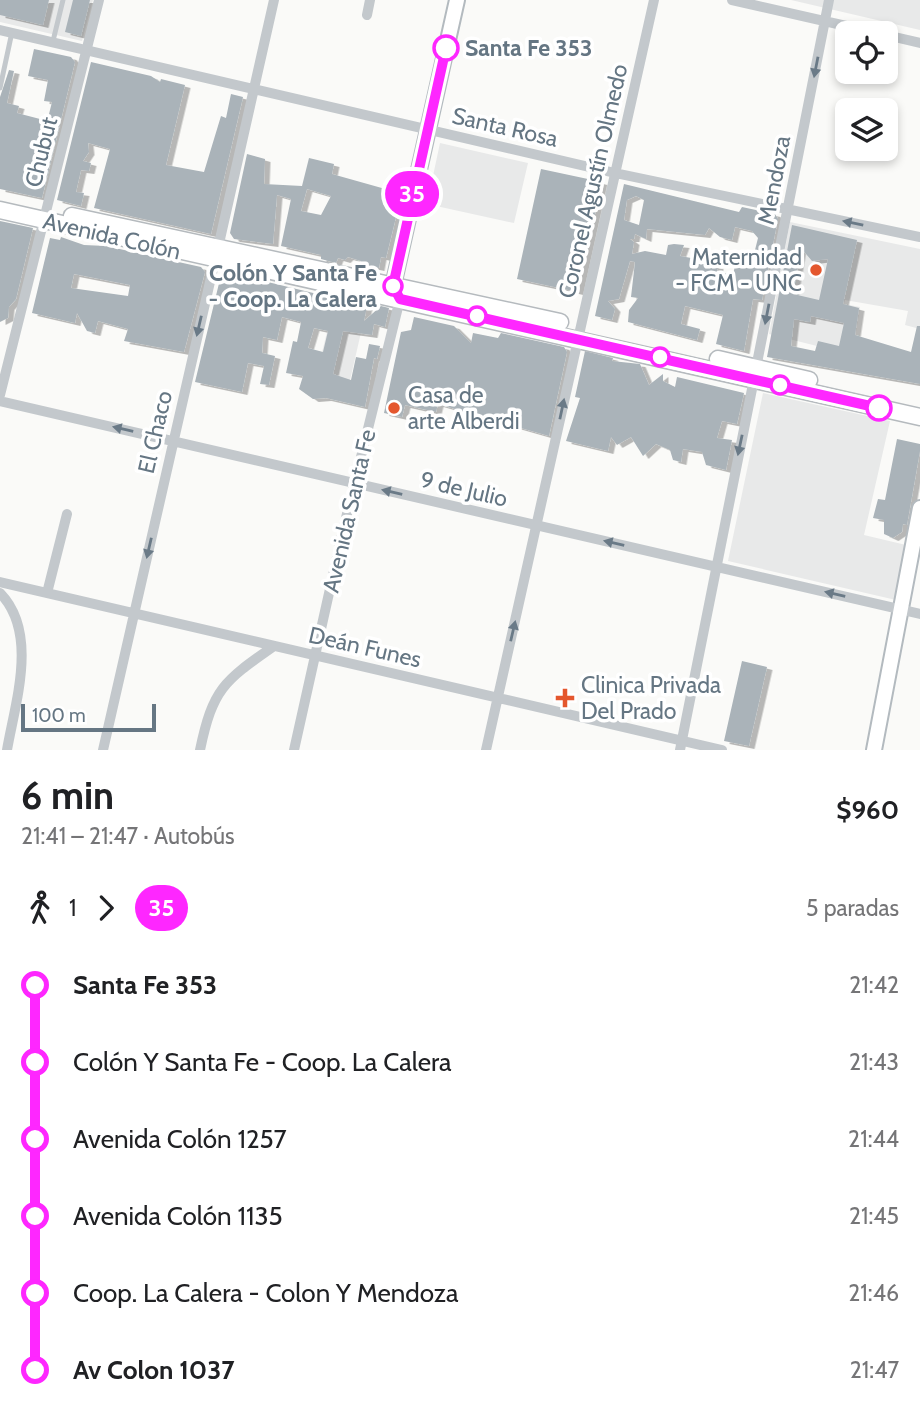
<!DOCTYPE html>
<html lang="es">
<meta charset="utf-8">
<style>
body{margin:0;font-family:Cabin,sans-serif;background:#f2f2f2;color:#202124;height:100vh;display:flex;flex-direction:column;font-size:26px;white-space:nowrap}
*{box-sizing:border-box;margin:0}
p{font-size:23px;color:#757577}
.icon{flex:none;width:38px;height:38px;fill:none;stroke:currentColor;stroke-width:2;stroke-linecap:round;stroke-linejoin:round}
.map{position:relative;height:750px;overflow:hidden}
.details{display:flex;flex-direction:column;background:#fff;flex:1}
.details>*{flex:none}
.badge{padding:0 14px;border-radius:23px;font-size:24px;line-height:46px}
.tools{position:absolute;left:835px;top:21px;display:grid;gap:14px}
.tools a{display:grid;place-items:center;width:63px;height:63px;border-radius:10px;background:#fff;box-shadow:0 4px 10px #0003;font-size:35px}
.scale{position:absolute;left:21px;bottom:18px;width:135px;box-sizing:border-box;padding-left:7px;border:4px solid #657683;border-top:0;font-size:19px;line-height:24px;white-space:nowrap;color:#657683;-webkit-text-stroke:5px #fff;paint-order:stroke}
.map>.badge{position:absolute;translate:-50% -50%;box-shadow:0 0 0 4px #fff}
.legs{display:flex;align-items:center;gap:10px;height:77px;padding:0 21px;font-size:23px}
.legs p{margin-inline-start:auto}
.overview{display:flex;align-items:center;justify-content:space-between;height:119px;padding:0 21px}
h1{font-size:38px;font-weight:700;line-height:52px}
ul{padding:0 21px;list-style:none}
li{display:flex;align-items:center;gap:24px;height:77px;font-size:26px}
li i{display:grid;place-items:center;width:10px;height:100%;margin:0 9px;background:currentColor}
li i::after{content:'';width:18px;height:18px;margin:-9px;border:5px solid;border-radius:50%;background:#fff}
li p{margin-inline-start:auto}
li:first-child i{background:linear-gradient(#0000 50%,currentColor 0)}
li:last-child i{background:linear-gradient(currentColor 50%,#0000 0)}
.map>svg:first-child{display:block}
.built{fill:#e8e9e9}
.building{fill:#aab3b9;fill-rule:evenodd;filter:url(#shadow)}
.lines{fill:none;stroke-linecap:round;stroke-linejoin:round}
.secondary-casing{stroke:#b3babf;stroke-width:18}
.primary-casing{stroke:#b5babe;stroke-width:19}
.lane{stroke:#c3c8cc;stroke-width:5}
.street{stroke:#c3c8cc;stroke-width:10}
.secondary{stroke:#fff;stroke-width:14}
.primary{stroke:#fff;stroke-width:16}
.oneway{fill:#6a7a87}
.line-1-casing{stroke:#fff;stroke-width:16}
.line-1{stroke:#fe27ff;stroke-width:10}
.stop-1-dot{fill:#fff;stroke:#fe27ff;stroke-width:3.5}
.poi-dot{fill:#e4572e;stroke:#fff;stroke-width:2.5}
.labels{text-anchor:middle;stroke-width:7;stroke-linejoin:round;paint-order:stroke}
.stop-label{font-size:23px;font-weight:bold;fill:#657683;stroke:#fff;text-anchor:start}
.street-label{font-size:23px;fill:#657683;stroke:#fff}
.poi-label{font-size:23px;fill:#657683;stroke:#fff;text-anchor:start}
</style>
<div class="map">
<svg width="920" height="750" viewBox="0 0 920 750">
<defs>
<filter id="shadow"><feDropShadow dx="5.5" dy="3" stdDeviation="0" flood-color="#0004"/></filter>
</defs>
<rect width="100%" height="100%" fill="#fafaf8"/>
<path class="built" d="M0 0H93L82 41 0 22Z
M791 0H920V30Z
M440 143 528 163 514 223 427 204Z
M790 222 920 249V329L905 325 908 311 845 300 844 304 860 307 853 350 818 342 817 346 769 334Z
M336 295 368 302 348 389 315 381Z
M763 393 890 421 864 535 906 545 896 600 728 561Z"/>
<path class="building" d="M0 0H49L43 25 0 15Z
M73 0H90L81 36 65 32Z
M34 49 71 57 75 62 42 198 0 189V97L9 70 14 71 7 103 19 106 17 113 40 119 41 116 48 118 52 102 44 101 48 80 28 76Z
M91 62 151 76 160 82 161 79 185 85 166 165 204 172 221 116 226 118 231 94 243 97 211 234 94 208 110 149 88 143 89 152 83 161 91 163 89 171 81 170 76 192 84 193 81 206 57 200Z
M247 154 265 159 264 184 302 186 309 158 334 164 332 174 396 192 393 212 397 213 386 258 381 257 379 268 360 264 361 261 348 257 345 260 338 258 336 263 321 259V255L281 246 291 199 277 195 273 244 234 239 230 233ZM307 189 331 196 321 215 301 211Z
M541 169 602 182 578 292 517 279Z
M624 184 739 212 742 207 775 214 778 219 762 300 753 299 744 351 716 344 723 315 685 306 681 324 700 329 697 340 628 322 629 310 638 298 631 297 635 262 630 261 619 299 608 301 615 309 612 320 595 316ZM636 196 644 200 639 225 624 220 627 200ZM735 227 752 231 758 238 754 254H746L745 264 736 261 733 275 717 272 718 266 706 264 709 250 699 248 697 259 680 256 684 245 674 244 668 245 666 255 645 251 632 254 634 242 630 239H634L635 234 646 239 647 229 705 235 709 228 720 237 732 240Z
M0 221 33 228 16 299 9 307 8 318 0 322Z
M792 225 857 240 843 304 859 308 855 335 911 352 917 326H920V384L767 357ZM801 248 812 261 828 259 819 300 793 294ZM811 316 844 323 839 346 818 341 815 351 791 346 794 319 810 322Z
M61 237 84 245 106 246 201 267 205 272 184 352 124 341 128 329 98 321 95 333 87 331 77 313 75 323 32 313 50 238 60 240ZM74 274 130 285 128 296 71 288Z
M222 271 367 306 364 321 381 306 389 308 385 327 374 324 372 335 343 331 333 374 351 380 356 357 366 359 369 344 380 346 377 359 374 358 365 407 326 398 313 399 299 389 303 376 286 373 293 341 297 342 301 322 282 317 277 340 263 337 262 353 275 356 269 385 260 384 264 366 248 363 242 392 195 382ZM314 328 328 331 323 352 308 348Z
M414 317 454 326 471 343 473 333 498 338 501 333 564 347 567 352 549 436 438 404 436 412 405 405 402 417 384 413 401 332 411 330Z
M585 351 613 358 612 361 640 364 649 385 663 374V381L675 387 677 377 744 393 737 424 722 421 717 438 732 440 726 470 706 465 702 452 683 449 681 462 673 460 670 450 656 444 643 456 631 437 617 445 611 437 608 451 566 441 580 398 575 397Z
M897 439 920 444V451L907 525 903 524 902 532 893 538 884 534V520L873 518 878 499 885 500Z
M742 661 767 667 749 746 724 741Z"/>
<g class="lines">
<defs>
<path id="secondary" d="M398 295 393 286 457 0
M874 750 920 508"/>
<path id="primary" d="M0 210C307 279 614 346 920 417
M72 216 560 322
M718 359 809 380"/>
</defs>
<use href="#secondary" class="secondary-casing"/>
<use href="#primary" class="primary-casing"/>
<path class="lane" d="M53 41 63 0
M0 88 12 32"/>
<path class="street" d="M732 0 877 33
M367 15 370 0
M0 30 615 173 920 237
M886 35 920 43
M218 248 274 0
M756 368 829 0
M0 395 99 0
M0 401 920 614
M0 582 722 750
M0 593C39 633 15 703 7 750
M47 593 67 514
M103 750 215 260
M200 750C213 688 224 681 274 646
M294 750 344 526 400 299
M486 750 654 0
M680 750 754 379"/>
<use href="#secondary" class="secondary"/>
<use href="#primary" class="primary"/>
</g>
<defs><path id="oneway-solid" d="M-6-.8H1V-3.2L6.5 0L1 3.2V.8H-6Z" transform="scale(1.75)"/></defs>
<g class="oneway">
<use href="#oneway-solid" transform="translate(816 67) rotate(101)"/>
<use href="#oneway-solid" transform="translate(853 223) rotate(-168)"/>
<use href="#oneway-solid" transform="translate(767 314) rotate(101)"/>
<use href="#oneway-solid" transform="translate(199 326) rotate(103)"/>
<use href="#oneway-solid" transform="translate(562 409) rotate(-78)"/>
<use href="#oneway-solid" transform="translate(123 429) rotate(-167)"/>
<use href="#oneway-solid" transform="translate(740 445) rotate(102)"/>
<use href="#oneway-solid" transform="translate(392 492) rotate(-167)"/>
<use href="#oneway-solid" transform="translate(614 543) rotate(-167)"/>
<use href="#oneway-solid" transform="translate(149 548) rotate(103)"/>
<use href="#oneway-solid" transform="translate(835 594) rotate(-167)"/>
<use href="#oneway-solid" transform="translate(513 631) rotate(-77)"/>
</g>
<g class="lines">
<defs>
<path id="line-1" d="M446 48 393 286 400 299 879 408"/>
</defs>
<use href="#line-1" class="line-1-casing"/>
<use href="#line-1" class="line-1"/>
</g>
<g class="stop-1-dot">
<circle cx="446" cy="48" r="12"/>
<circle cx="393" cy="286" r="9"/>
<circle cx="477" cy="316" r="9"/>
<circle cx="660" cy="357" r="9"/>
<circle cx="780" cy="385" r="9"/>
<circle cx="879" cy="408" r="12"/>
</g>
<g class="poi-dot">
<circle cx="816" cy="270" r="7"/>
<circle cx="394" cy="408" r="7"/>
<path d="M561.5 687.5h7v7h7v7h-7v7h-7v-7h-7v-7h7z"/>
</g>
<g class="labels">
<g class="stop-label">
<text x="465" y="56">Santa Fe 353</text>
<text x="377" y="281" text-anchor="end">Colón Y Santa Fe<tspan x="377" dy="26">- Coop. La Calera</tspan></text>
</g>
<g class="street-label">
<text transform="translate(505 127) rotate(13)" y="8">Santa Rosa</text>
<text transform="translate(41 152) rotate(-76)" y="8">Chubut</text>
<text transform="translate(774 180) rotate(-79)" y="8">Mendoza</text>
<text transform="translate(593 181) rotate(-77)" y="8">Coronel Agustín Olmedo</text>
<text transform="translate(112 236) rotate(13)" y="8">Avenida Colón</text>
<text transform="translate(155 432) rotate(-77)" y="8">El Chaco</text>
<text transform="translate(464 489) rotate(13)" y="8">9 de Julio</text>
<text transform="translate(349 511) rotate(-77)" y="8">Avenida Santa Fe</text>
<text transform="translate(365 647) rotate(13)" y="8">Deán Funes</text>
</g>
<g class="poi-label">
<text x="802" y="265" text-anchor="end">Maternidad<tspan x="802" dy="26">- FCM - UNC</tspan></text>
<text x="408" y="403">Casa de<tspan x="408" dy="26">arte Alberdi</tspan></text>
<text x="581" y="693">Clinica Privada<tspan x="581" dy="26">Del Prado</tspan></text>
</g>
</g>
</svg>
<div class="tools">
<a><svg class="icon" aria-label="locate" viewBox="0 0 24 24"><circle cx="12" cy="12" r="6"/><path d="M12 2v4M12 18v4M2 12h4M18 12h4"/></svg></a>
<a><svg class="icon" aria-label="layers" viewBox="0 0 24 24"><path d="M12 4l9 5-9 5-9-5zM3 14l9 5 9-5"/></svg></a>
</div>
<div class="scale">100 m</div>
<b class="badge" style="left:412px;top:194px;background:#fe27ff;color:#fff">35</b>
</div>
<section class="details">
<div class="overview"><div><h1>6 min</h1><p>21:41 – 21:47 · Autobús</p></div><b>$960</b></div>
<div class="legs"><svg class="icon" aria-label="walk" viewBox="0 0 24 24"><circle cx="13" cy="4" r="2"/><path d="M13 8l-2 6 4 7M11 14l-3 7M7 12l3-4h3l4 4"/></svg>1<svg class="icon" aria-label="forward" viewBox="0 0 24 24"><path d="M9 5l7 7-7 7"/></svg><b class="badge" style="background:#fe27ff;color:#fff">35</b><p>5 paradas</p></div>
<ul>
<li><i style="color:#fe27ff"></i><b>Santa Fe 353</b><p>21:42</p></li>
<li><i style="color:#fe27ff"></i><span>Colón Y Santa Fe - Coop. La Calera</span><p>21:43</p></li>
<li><i style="color:#fe27ff"></i><span>Avenida Colón 1257</span><p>21:44</p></li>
<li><i style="color:#fe27ff"></i><span>Avenida Colón 1135</span><p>21:45</p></li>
<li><i style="color:#fe27ff"></i><span>Coop. La Calera - Colon Y Mendoza</span><p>21:46</p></li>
<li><i style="color:#fe27ff"></i><b>Av Colon 1037</b><p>21:47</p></li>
</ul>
</section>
